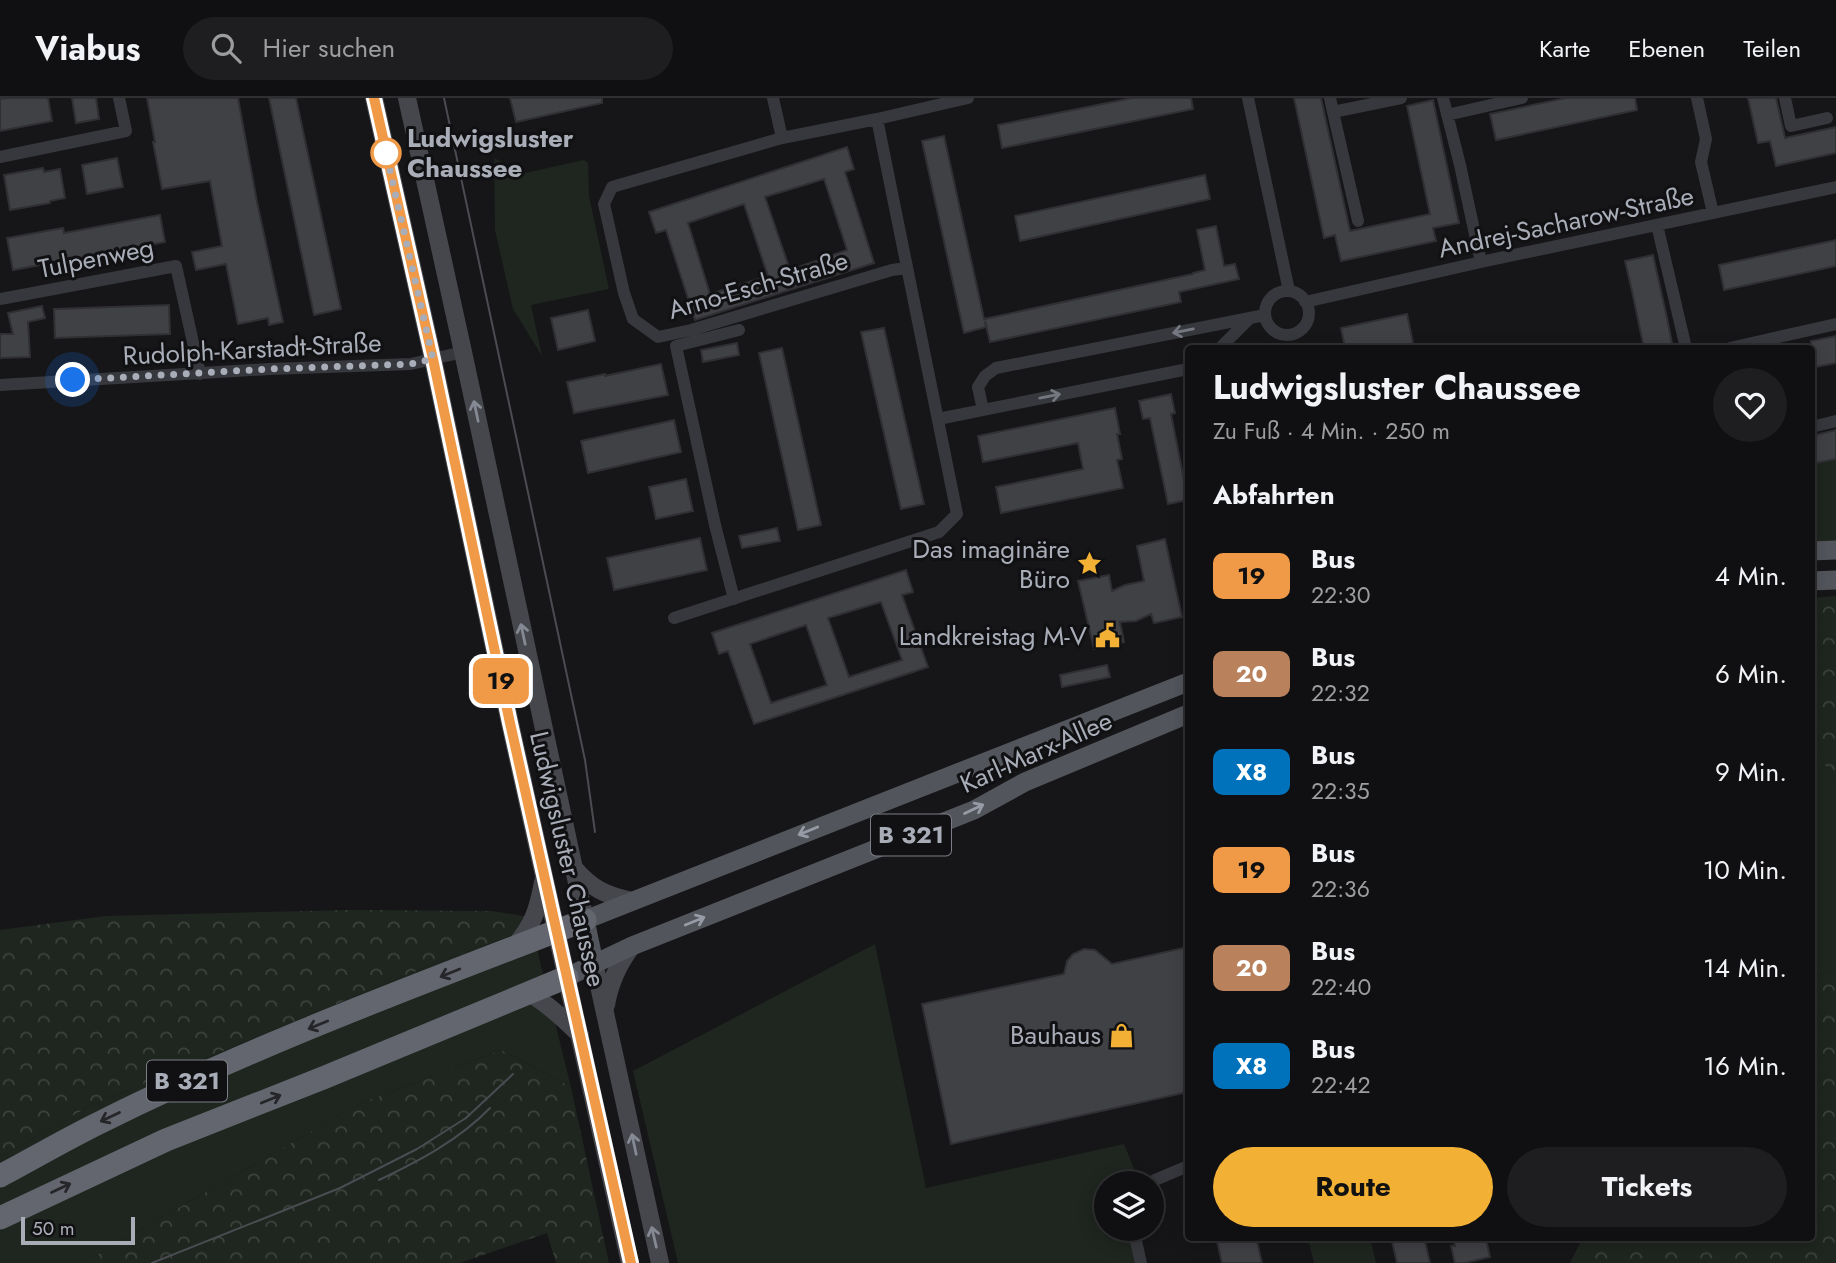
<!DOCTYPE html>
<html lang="de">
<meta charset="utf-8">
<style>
body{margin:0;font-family:Jost,sans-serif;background:#1e1e20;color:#f1f3f6;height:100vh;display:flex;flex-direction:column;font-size:26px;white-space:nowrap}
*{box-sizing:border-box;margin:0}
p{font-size:23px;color:#9c9d9f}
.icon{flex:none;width:38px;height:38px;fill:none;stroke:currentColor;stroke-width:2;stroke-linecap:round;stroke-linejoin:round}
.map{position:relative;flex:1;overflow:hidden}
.drawer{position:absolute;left:1185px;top:247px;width:630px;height:896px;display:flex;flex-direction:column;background:#101012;border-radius:7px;box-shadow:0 4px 18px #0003,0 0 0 2px #303032}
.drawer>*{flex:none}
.badge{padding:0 14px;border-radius:10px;font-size:24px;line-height:46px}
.tools{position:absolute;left:1094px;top:1073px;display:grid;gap:14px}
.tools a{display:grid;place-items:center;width:70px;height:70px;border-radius:50%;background:#101012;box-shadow:0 4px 18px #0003,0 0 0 2px #303032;font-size:35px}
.scale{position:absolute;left:21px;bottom:18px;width:114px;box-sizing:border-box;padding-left:7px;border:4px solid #a8adb8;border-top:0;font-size:19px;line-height:24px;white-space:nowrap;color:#a8adb8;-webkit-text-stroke:5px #111113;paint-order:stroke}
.you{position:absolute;width:35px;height:35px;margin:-18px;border:5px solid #fff;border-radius:50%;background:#1a73e8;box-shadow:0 0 0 10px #1a73e833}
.map>.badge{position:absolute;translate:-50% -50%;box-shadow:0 0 0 4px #fff}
h2{padding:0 28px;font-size:26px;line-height:63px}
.round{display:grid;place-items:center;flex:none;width:74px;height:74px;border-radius:37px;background:#1e1e20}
.headline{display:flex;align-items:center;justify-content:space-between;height:119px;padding:0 28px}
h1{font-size:33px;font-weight:700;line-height:52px}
.button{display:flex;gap:14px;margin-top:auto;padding:14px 28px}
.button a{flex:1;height:80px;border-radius:42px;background:#f2b134;color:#111;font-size:28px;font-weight:700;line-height:80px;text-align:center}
.button a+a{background:#1e1e20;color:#f1f3f6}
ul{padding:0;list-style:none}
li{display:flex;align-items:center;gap:21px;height:98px;padding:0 28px}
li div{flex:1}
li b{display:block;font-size:26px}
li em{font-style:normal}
li .badge{min-width:77px;font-weight:700;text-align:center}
header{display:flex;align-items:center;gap:42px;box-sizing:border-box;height:98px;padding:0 35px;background:#101012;border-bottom:2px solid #303032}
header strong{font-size:33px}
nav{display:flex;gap:38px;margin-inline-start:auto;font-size:24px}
.search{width:490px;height:63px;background:#1e1e20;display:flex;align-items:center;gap:18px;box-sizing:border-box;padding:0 24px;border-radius:38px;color:#9c9d9f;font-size:26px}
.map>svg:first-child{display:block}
.grass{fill:#1e261f}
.forest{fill:url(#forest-crowns)}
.building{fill:#404145;stroke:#303034;stroke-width:2;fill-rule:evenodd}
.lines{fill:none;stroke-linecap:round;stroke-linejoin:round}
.street{stroke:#37383d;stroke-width:12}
.secondary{stroke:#45474d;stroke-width:18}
.primary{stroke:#53555c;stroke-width:19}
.highway{stroke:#63666e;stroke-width:23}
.tram{stroke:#4a4c52;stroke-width:2}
.oneway{stroke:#757881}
.oneway2{stroke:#858993}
.oneway3{stroke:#979ba6}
.oneway4{stroke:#26262a}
.line-casing{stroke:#fff;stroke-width:16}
.line{stroke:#f09947;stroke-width:10}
.walk{stroke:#a8adb8;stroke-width:7;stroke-dasharray:0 12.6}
.stop-dot{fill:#fff;stroke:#f09947;stroke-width:3.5}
.labels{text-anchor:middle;stroke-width:6;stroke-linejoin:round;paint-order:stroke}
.shield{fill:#111113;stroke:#7b7e86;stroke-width:2}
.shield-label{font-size:24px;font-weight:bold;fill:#a8adb8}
.stop-label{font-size:26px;font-weight:bold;fill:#a8adb8;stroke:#111113;text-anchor:start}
.street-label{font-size:26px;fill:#a8adb8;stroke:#111113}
.poi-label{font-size:26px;fill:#a8adb8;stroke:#111113;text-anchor:end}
</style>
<header>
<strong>Viabus</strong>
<div class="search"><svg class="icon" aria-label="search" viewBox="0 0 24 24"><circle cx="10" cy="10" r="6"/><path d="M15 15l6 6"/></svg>Hier suchen</div>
<nav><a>Karte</a><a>Ebenen</a><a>Teilen</a></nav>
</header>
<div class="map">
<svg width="1836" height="1165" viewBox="0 0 1836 1165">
<defs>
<pattern id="forest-crowns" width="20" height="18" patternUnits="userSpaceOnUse" patternTransform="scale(1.75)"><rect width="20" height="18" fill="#1e261f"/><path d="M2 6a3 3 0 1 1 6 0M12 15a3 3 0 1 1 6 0" fill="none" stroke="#3c433d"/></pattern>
</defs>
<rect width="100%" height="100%" fill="#161618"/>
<path class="grass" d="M494 60 525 75 584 62 588 65 589 98 609 191 531 207 542 258 513 211 495 132Z
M1836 361V443L1811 445V366Z
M1811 645 1836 685V871L1811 880Z
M529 819 571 989 501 952 359 1006 83 1165H0V1059L90 1008 438 864 513 837Z
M875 846 926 1090 1124 1046 1140 1085H1106V1130L1134 1131 1141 1165H678L633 973Z
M1317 1139H1370L1376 1165H1314L1308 1141Z"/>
<path class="forest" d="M1836 498V685L1811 645V500Z
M350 812 492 813 529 819 513 837 438 864 90 1008 0 1059V832L106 818Z
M1836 871V1165H1570L1583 1139H1811V880Z
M501 952 571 989 609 1165H556L547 1135 460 1165H83L359 1006Z"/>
<path class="building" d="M7 0H48L52 23 0 33V1Z
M72 0H96L99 21 76 25Z
M147 0H238L257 104 283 224 269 227 268 220 238 226 226 166 196 172 192 154 222 148 210 83 162 91 153 44H155Z
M269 0H296L341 211 314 217Z
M510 0H602V5L516 24Z
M1132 0H1191L1193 11 1002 50 998 27Z
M1294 0H1321L1350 133 1430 116 1407 8 1433 2 1459 125 1433 130 1436 143 1341 163 1335 137 1324 140Z
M1566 0H1635L1637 12 1496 42 1490 16Z
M1748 0H1776L1785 40 1836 29V55L1776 68 1770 43 1758 45Z
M944 38 984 221 1193 176V175L1205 172 1197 132 1216 128 1224 168 1235 166 1239 181 1179 194 1181 204 990 244 985 223 986 229 964 235 922 43Z
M847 49 854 71 845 74 874 165 695 222 666 132 656 135 649 114ZM824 81 847 152 790 172 765 99ZM744 106 768 178 710 196 688 125Z
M117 60 123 89 87 96 82 67Z
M43 70 44 74 60 71 65 100 50 103V105L10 112 4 77Z
M1205 77 1210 101 1020 143 1015 118Z
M160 117 165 144 98 157 99 162 79 166 78 160 13 172 7 140 63 130 64 135Z
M1836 142V168L1724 192 1719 167Z
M1653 157 1667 220 1673 250H1644L1632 193 1625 163Z
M169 207 170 236 55 240 54 211Z
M42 208 45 220 28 224 30 259 0 260V236H13L8 215Z
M588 212 595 243 558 252 551 220Z
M1407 216 1414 250H1345L1341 230Z
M884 230 924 406 901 411 861 234Z
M1836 238V265L1811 270V243Z
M737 245 739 257 703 264 701 252Z
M782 250 821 427 798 432 759 255Z
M661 266 668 297 574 315 567 284 605 276V278Z
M1171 296 1175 315 1171 316 1188 402 1168 406 1150 320 1143 321 1139 303Z
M1115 310 1120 336H1117L1122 361 1117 362 1123 390 1001 415 996 389 1083 371 1078 345 983 364 978 338Z
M674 322 681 354 588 375 581 343Z
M1836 332V361L1811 366V338Z
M686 381 693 413 656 421 649 389Z
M777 430 780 443 742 450 739 438Z
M700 440 707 472 614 492 607 460Z
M1165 441 1182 519 1154 525 1151 516 1136 523 1120 524 1124 544 1094 551 1078 483 1109 477 1112 493 1125 487 1144 483 1137 448Z
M906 472 913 494 902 497 928 569 754 626 728 553 719 556 712 535ZM881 504 902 562 849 579 828 520ZM806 527 827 587 771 605 750 546Z
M1107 567 1110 579 1062 589 1060 577Z
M1188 849V994L951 1046 922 906 1064 876 1067 863 1073 856 1084 851 1095 852 1112 866Z
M1216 1139H1256L1262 1165H1222Z
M1391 1139H1424L1430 1165H1397Z
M1453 1139H1481V1142L1486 1141 1490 1159 1464 1165H1455L1451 1148H1455Z"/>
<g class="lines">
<path class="street" d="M773 0 782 40
M1248 0 1289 193
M1330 0 1333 14 1401 0
M1443 0 1460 67 1481 164
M1697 0 1706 41 1701 64 1713 115
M1785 0 1791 28 1827 20
M1333 14 1358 123
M1447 17 1522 0
M0 59 126 33 119 0
M1657 127 1686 250
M907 170 892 172 691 232 658 239 633 221 624 195 604 106 612 89 782 40 877 21 968 0
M1265 215a22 22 0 1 1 44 0a22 22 0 1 1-44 0Z
M0 201 176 168 200 276
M1305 204 1481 164 1836 89
M1220 250 1250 220
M1730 250 1836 226
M0 287 270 271 411 266 463 254
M983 312 978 289 985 278 996 270 1265 217
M938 321 1188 271
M1811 329 1836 323
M734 501 715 427 676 248 739 232
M674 520 939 434 957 416 877 21
M1152 1085 1155 1082 1188 1068
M1133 1130 1141 1165"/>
<path class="secondary" d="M374 0 433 261 510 625 630 1165
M407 0 463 254 585 822
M574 770C592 791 605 797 632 803
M514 849C533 827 538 812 543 784
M594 865 660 1165
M529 895C548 906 564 921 580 937
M606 907C610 884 618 867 632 848"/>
<path class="primary" d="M1811 453 1836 452
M1811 483 1836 482
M594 865 585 822 1188 584
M567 879 632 848 974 712 1025 684 1188 616"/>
<path class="highway" d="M0 1078C34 1060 68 1040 103 1023 259 945 423 885 585 822
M0 1120 166 1042 323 980 567 879"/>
<path class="tram" d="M444 0 585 662 595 734
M379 1082C419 1063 459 1042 490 1010
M152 1165 340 1090 417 1051 466 1020 513 976"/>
</g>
<defs><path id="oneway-shaft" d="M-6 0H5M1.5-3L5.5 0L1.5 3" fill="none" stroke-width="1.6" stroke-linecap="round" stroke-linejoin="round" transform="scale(1.75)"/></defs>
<g class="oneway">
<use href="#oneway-shaft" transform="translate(1183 233) rotate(169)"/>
<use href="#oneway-shaft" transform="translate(1050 298) rotate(-11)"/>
</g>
<g class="oneway2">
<use href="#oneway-shaft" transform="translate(476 313) rotate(-102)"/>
<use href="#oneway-shaft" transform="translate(523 536) rotate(-102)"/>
<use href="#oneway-shaft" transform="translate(634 1046) rotate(-102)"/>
<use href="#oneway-shaft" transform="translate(654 1139) rotate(-103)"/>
</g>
<g class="oneway3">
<use href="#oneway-shaft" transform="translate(974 711) rotate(-25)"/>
<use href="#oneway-shaft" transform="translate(808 733) rotate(158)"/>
<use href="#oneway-shaft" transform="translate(695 823) rotate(-22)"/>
</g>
<g class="oneway4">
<use href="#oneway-shaft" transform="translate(450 875) rotate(158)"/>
<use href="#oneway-shaft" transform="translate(318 927) rotate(158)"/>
<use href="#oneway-shaft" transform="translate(271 1001) rotate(-22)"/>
<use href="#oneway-shaft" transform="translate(110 1019) rotate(155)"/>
<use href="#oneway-shaft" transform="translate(61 1090) rotate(-25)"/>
</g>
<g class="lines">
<defs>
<path id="line" d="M374 0 433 261 510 625 631 1165"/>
</defs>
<use href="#line" class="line-casing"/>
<use href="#line" class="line"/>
<path class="walk" d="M73 282 270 271 411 266 433 261 386 55"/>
</g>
<defs>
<symbol id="sight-bare" viewBox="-9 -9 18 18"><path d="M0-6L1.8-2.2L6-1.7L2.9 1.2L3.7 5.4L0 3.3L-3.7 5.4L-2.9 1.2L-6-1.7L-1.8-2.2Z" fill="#f2b134" stroke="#111113" stroke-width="2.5" paint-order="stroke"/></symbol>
<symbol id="civic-bare" viewBox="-9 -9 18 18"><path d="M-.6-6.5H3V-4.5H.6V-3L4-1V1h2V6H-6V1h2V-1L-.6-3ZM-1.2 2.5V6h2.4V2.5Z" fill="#f2b134" stroke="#111113" stroke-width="2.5" paint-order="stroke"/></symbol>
<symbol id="shop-bare" viewBox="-9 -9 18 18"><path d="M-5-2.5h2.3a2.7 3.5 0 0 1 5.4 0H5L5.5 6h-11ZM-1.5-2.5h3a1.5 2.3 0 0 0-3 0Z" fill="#f2b134" stroke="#111113" stroke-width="2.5" paint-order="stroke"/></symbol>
</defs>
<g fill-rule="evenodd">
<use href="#sight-bare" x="1072" y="448" width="35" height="35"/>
<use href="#civic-bare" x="1090" y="520" width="35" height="35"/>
<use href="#shop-bare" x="1104" y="920" width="35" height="35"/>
</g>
<circle class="stop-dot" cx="386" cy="55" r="14"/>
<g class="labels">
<g class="shield">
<rect x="871" y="716.5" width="80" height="41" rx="5"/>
<rect x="147" y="962.5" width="80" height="41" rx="5"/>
</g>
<g class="shield-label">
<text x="911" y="745">B 321</text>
<text x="187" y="991">B 321</text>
</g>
<g class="stop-label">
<text x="407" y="49">Ludwigsluster<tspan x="407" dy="30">Chaussee</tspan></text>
</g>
<g class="street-label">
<text transform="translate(1566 124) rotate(-12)" y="9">Andrej-Sacharow-Straße</text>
<text transform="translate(96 160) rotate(-11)" y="9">Tulpenweg</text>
<text transform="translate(758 187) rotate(-16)" y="9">Arno-Esch-Straße</text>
<text transform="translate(252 251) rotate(-3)" y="9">Rudolph-Karstadt-Straße</text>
<text transform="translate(1036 654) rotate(-24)" y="9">Karl-Marx-Allee</text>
<text transform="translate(568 761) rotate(77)" y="9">Ludwigsluster Chaussee</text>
</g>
<g class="poi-label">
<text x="1070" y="460">Das imaginäre<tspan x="1070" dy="30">Büro</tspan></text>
<text x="1087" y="547">Landkreistag M-V</text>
<text x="1101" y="946">Bauhaus</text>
</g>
</g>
</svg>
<div class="tools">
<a><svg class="icon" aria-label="layers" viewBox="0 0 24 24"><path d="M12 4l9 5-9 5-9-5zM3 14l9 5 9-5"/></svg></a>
</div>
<div class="scale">50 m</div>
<div class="you" style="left:73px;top:282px"></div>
<b class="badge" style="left:501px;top:583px;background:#f09947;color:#111">19</b>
<section class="drawer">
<div class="headline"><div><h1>Ludwigsluster Chaussee</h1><p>Zu Fuß · 4 Min. · 250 m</p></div><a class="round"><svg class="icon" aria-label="heart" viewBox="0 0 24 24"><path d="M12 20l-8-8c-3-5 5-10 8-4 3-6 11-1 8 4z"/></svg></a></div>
<h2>Abfahrten</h2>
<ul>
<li><span class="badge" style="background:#f09947;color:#111">19</span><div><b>Bus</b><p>22:30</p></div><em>4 Min.</em></li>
<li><span class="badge" style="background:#ba825c;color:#fff">20</span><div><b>Bus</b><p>22:32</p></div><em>6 Min.</em></li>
<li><span class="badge" style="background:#0072bc;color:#fff">X8</span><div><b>Bus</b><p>22:35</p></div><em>9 Min.</em></li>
<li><span class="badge" style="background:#f09947;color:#111">19</span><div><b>Bus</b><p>22:36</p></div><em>10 Min.</em></li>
<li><span class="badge" style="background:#ba825c;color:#fff">20</span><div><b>Bus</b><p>22:40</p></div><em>14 Min.</em></li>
<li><span class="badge" style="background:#0072bc;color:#fff">X8</span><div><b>Bus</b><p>22:42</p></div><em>16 Min.</em></li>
</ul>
<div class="button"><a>Route</a><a>Tickets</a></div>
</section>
</div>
